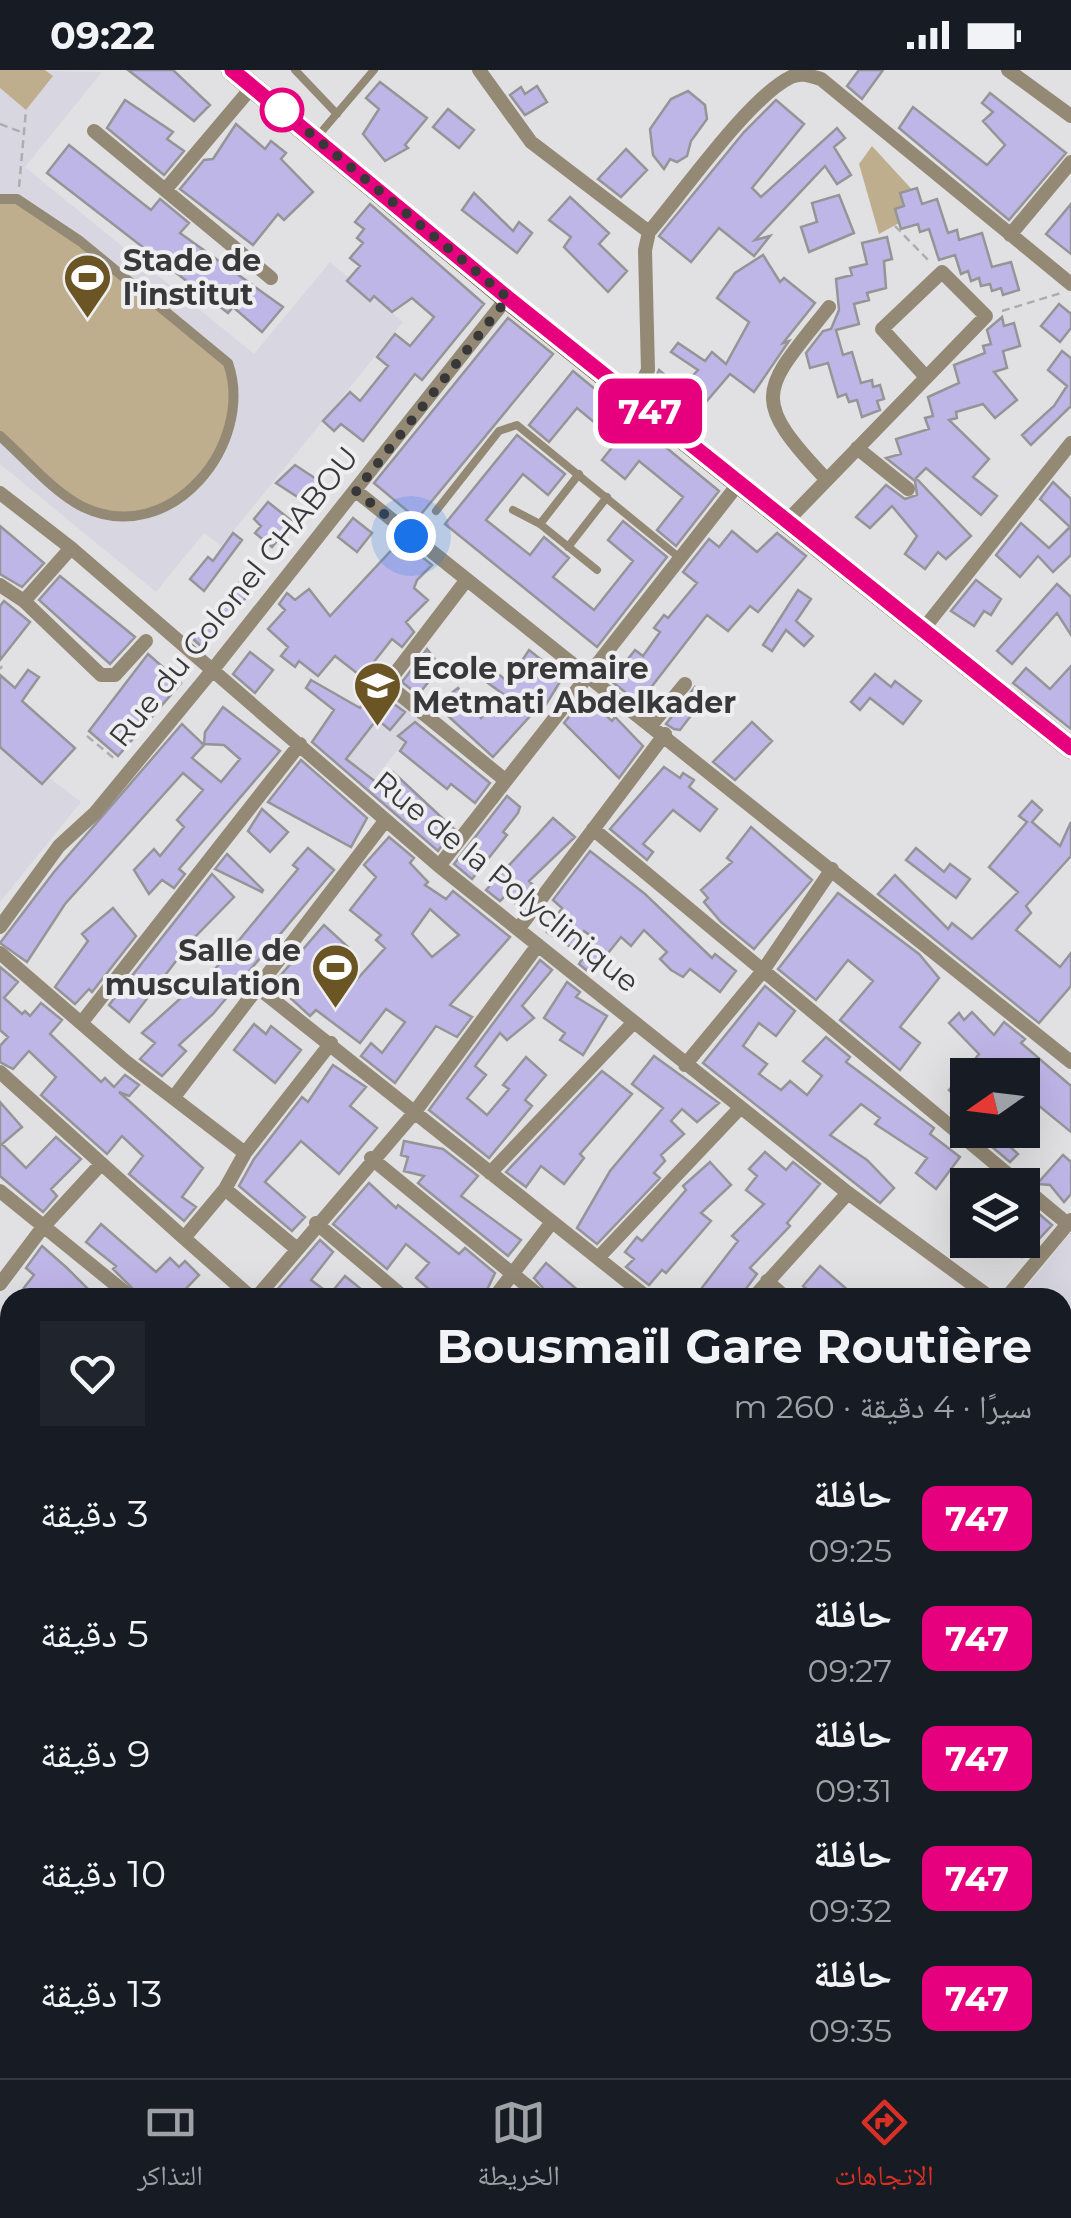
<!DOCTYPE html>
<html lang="ar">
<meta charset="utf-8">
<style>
body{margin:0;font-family:Montserrat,"Noto Naskh Arabic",sans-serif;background:#20242c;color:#f1f3f6;direction:rtl;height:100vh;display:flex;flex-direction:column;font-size:38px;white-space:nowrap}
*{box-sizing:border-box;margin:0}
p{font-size:32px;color:#9ea1a6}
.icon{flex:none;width:55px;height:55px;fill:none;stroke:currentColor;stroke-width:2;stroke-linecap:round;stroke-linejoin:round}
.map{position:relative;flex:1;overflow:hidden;direction:ltr}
.sheet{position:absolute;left:0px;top:1218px;width:1072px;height:792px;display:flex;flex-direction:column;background:#171b24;border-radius:30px 30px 0 0;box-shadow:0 10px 40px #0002;direction:rtl}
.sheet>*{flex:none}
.badge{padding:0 20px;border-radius:15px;font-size:35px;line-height:65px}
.needle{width:65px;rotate:256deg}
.fabs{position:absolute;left:950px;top:988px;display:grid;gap:20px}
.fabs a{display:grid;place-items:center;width:90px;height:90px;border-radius:0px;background:#171b24;box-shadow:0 10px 40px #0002;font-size:50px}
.you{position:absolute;width:50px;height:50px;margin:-25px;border:8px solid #fff;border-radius:50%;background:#1a73e8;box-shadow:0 0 0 15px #1a73e833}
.map>.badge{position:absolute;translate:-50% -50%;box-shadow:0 0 0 5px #fff}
.round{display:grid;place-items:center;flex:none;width:105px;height:105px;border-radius:0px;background:#20242c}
.head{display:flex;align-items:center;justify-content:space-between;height:170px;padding:0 40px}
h1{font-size:48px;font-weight:700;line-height:75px}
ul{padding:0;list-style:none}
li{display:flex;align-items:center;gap:30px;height:120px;padding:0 40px}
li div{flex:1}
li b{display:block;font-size:38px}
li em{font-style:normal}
li .badge{min-width:110px;font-weight:700;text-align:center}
.status{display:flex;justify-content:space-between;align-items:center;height:70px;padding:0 50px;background:#171b24;direction:ltr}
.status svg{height:28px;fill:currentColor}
.dock{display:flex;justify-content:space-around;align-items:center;height:140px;border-top:2px solid #363941;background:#171b24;font-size:28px;color:#9ea1a6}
.dock a{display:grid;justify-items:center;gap:5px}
.dock .on{color:#d93025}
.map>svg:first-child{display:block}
.built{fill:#d8d6e1}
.green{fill:#bfae8d}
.water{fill:#968dbc;stroke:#7a7495;stroke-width:2.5}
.building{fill:#bfb6e8;stroke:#959497;stroke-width:2.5;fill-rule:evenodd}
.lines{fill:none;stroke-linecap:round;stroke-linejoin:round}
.path{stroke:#adadb0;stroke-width:2.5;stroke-dasharray:8 5;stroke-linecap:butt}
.service{stroke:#948975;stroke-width:8}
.pedestrian{stroke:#948975;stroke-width:10}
.minor{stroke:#948975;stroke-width:14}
.secondary{stroke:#6f5f42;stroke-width:20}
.primary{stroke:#54421c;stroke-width:22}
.line-casing{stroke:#fff;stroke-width:22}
.line{stroke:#e6007e;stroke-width:15}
.walk{stroke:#383839;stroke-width:10;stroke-dasharray:0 18}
.stop-dot{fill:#fff;stroke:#e6007e;stroke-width:5}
.labels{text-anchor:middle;stroke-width:8;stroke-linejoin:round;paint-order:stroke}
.poi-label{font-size:30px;font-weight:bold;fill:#383839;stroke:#eeeef1;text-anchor:start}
.street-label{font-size:30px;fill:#383839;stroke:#eeeef1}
</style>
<div class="status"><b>09:22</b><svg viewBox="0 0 49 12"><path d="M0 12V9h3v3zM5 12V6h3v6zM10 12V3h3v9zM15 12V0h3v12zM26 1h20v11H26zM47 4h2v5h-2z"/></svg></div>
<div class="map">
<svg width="1071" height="2008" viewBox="0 0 1071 2008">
<rect width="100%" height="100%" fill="#e1e1e4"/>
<path class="built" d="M0 0 102 2 25 97 254 284 330 192 403 252 221 476 204 463 156 522 0 394Z
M384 604 429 640 370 715 324 678Z
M0 670 81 732 0 832Z
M1071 1162V1278L1063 1271 1062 1228H1018Z
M1071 1675V2008H968L966 2000H1062V1686Z"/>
<path class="green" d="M0 0H45L53 6 26 40 0 18Z
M872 76 917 125 901 152 879 164 859 94Z
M0 129H17L80 171 228 293 231 365 188 424 132 445 81 436 0 366Z"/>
<path class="water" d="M0 1392 10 1401V1566L0 1577Z
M0 1725 10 1735V2000H274L283 2008H0Z
M371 2000H683L689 2008H363Z"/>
<path class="building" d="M128 0H173L210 35 194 51Z
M859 0H883L862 29 847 16Z
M380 12 427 48 405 75 408 78 385 91 363 64 379 39 366 28Z
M537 16 547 32 525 45 510 25 521 17 525 24Z
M688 21 705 35 707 49 691 71 687 86 677 92 670 89 664 99 653 85 650 59 671 29Z
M990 23 1066 83 1009 150 899 58 913 37 987 95 1005 75 983 51 993 42 982 33Z
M125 30 173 62 167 69 184 81 164 105 107 58Z
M776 30 804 54 752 118 761 127 837 58 845 68 834 77 851 105 837 114 825 96 755 170 770 166 754 186 719 158 691 192 659 166 744 62Z
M448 39 474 60 459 78 433 57Z
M236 54 265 79 271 71 286 83 281 89 313 122 284 150 278 144 253 175 180 119 204 90 213 89Z
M69 75 151 140 160 129 189 153 180 163 283 237 262 262 233 237 228 243 47 103Z
M626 79 647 100 621 127 598 109Z
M917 118 922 134 937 129 948 163 957 160 959 170 982 163 992 197 1011 192 1019 220 1003 225 1001 218 992 221 990 214 981 216 979 208 971 211 968 201 961 204 955 185 939 190 929 159 920 162 918 154 901 159 895 139 904 136 900 123Z
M474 123 513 161 519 152 532 163 517 183 462 140Z
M839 125 854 163 809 182 801 157 817 152 812 133Z
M570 127 609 163 599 174 627 201 608 222 564 177 571 167 549 150Z
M370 134 484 234 422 310 415 304 363 371 341 354 334 361 323 351 350 322 360 331 388 296 377 287 395 264 410 276 434 247 412 228 392 242 374 226 370 231 347 211 360 196 350 188 363 173 357 168 364 159 355 152Z
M1071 134V184L1046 164Z
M887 167 892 189 884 191 886 218 867 223 869 230 854 234 859 254 836 260 843 285 852 282 861 313 872 310 873 317 880 315 884 329 877 331 880 340 862 347 857 330 849 332 846 324 838 327 828 293 810 298 806 283 823 261 831 259 839 240 836 209 852 205 850 198 867 194 862 173Z
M763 185 780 212 784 208 815 233 783 273 789 271 754 322 730 304 706 332 685 314 698 300 671 282 678 273 705 291 712 282 726 294 749 252 717 228 735 203Z
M1059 234 1071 244V258L1060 272 1041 256Z
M1002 247 1004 256 1014 253 1020 276 1003 281 1007 298 994 302 1017 330 995 348 983 334 956 342 957 348 949 350 989 389 973 407 997 426 981 445 926 398 916 408 971 466 946 489 938 482 925 499 905 484 917 466 892 436 870 458 856 447 886 415 905 429 917 425 915 411 886 388 901 384 896 369 929 359 925 348 933 346 928 327 959 313 954 295 985 283 983 276 991 274 987 260Z
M508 248 553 284 417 449 374 413Z
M1062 281 1071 288V336L1031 375 1022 365 1054 336 1067 316 1048 300Z
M659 300 687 324 673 341 649 322Z
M573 301 719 421 676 476 657 460 683 427 639 391 625 409 602 390 617 371 577 338 549 372 529 355Z
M517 365 565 404 548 425 523 404 486 450 530 485 544 467 569 488 553 507 594 540 633 491 608 470 623 451 667 487 597 577 445 454Z
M295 395 327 416 313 437 276 413Z
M1053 412 1071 429V485L1053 502 1038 486 1020 507 996 485 1021 453 1049 478 1070 457 1040 429Z
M268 432 293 452 272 477 255 463 261 456 254 449Z
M353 448 372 463 357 482 338 467Z
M0 456 44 493 22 517 0 504Z
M732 461 757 482 777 463 806 486 758 542 750 536 728 561 707 545 639 633 611 611 635 580 643 586 660 562 654 558 664 545 668 548 697 513 683 502 709 469 719 477Z
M233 463 242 470 204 521 190 509 208 487 213 491Z
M401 470 432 495 417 510 414 518 428 530 406 552 414 562 402 577 392 569 362 607 335 586 318 606 299 591 295 597 281 586 288 577 268 559 285 540 279 534 287 523 295 530 309 519 330 546Z
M60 506 135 567 110 594 39 530Z
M243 508 254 518 203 578 193 569Z
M976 510 1001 529 991 545 984 541 974 556 951 541Z
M1057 514 1071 527V565L1057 543 1012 594 997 581Z
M798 520 811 529 796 551 813 566 804 576 786 560 772 581 763 575Z
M4 531 30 552 0 590V536Z
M427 579 437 592 430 601 434 605 418 625 402 612Z
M529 580 563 607 545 636 542 633 493 687 436 635 458 618 481 648 503 624 488 613 497 603 508 612Z
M250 582 273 600 255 623 233 604Z
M148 584 181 613 118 686 89 661Z
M1071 596V659L1013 613 1026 598 1050 619Z
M28 600 39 607 22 631 75 678 42 714 0 677V605L15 618Z
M875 604 891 617 895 611 921 631 903 654 870 628 860 640 851 632Z
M311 610 360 638 374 620 405 642 390 660 377 649 346 689 381 716 393 702 454 759 438 781 312 672 334 640 306 618Z
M695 617 706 626 680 660 674 659 666 654Z
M585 627 612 651 615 647 643 676 619 708 564 653Z
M223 637 280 681 179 799 185 804 174 818 162 810 149 824 134 800 154 779 160 786 184 757 177 750 203 720 183 703 65 834 27 892 0 873 54 802 182 654 204 675 192 688 221 712 240 689 224 675 204 674 205 662Z
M415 652 490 713 475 733 451 714 447 719 400 681 406 672 398 666Z
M752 652 772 671 735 710 713 692Z
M301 690 367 748 351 777 268 732Z
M664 697 680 708 683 703 694 710 689 717 717 739 700 761 673 740 643 774 653 782 647 790 610 759Z
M507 726 520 737 518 743 503 762 507 765 472 809 454 794Z
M1032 731 1042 740 1032 752 1060 776 1071 752V786L1026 836 1031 843 1016 860 1060 897 1071 883V916L1039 953 878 824 895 805 948 859 952 853 972 869 1018 822 989 797 1027 752 1019 746Z
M262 739 288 762 270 782 248 761Z
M553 748 575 767 529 811 533 815 515 833 507 824 500 831 486 820Z
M751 757 812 810 754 879 721 852 704 832 708 828 701 820 732 792 727 788Z
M389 767 414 788 410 793 428 812 425 815 446 829 453 821 510 867 450 935 472 947 457 967 436 956 395 1013 361 986 371 973 382 983 405 952 386 939 360 973 316 940 310 946 274 913 324 855 348 877 328 898 351 916 385 878 376 870 381 865 350 840 376 807 364 795ZM430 839 459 865 432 887 412 864Z
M308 778 334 800 213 944 179 975 186 981 162 1006 140 989 155 973 142 963 192 918 196 922 298 799 293 795Z
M916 778 944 802 950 794 970 809 956 828 906 790Z
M590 781 645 824 712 888 715 884 736 901 720 922 690 899 683 907 671 900 660 889 667 882 644 860 631 876 621 867 591 904 579 894 595 869 584 861 571 877 547 862 562 838 553 830Z
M227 784 263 820 262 822 215 799Z
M212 804 234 827 193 869 129 952 109 935Z
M838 823 919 884 939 908 900 957 920 973 900 1000 840 950 873 911 848 890 816 930 778 899Z
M113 838 136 866 92 922 89 919 75 934 55 917 88 871 82 864Z
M540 890 552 900 522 936 534 948 507 970 500 963 475 996 486 1005 467 1028 487 1045 509 1019 503 1015 526 987 546 1005 525 1030 532 1036 489 1088 429 1040Z
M0 897 18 912 4 928 22 944 25 941 30 946 41 933 62 950 50 964 101 1012 105 1008 114 1017 125 1005 139 1015 129 1026 119 1022 203 1098 182 1127 196 1137 184 1151 129 1104 143 1086 122 1066 107 1084 41 1025 56 1007 29 981 13 999 0 992V976L8 967 0 960Z
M567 912 580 922 576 927 607 946 583 985 560 970 565 963 544 948Z
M765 916 795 941 776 966 759 953 743 976 767 994 759 1004 781 1020 790 1011 807 1025 822 1006 803 991 826 967 850 987 846 992 934 1058 930 1064 960 1087 936 1119 916 1103 927 1088 875 1054 880 1048 861 1034 830 1065 867 1090 894 1118 880 1133 703 993Z
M972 942 994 965 1004 952 1025 969 1021 973 1071 1016V1062L1022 1022V1005H987L972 993 979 984 949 953 959 943 964 950Z
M254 954 266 964 271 956 301 980 275 1013 234 980Z
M654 986 719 1033 697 1052 682 1039 671 1051 684 1064 661 1085 665 1091 654 1103 660 1108 597 1174 577 1158 610 1101 663 1038 632 1014Z
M333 995 366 1017 350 1036 377 1058 339 1104 301 1071 265 1112 305 1147 292 1161 239 1116 254 1089 302 1027 308 1032Z
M968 1000V1057L951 1043 961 1032 949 1020Z
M602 1001 632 1024 580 1084 584 1088 564 1114 541 1096 526 1117 506 1102Z
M0 1032 22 1057 2 1074 26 1098 56 1067 81 1089 51 1119 57 1126 43 1142 0 1106Z
M972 1060H992L1018 1084 1010 1092Z
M404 1071 443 1079 478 1106 461 1126 521 1170 508 1186 418 1113 424 1106 404 1101 408 1087 401 1085Z
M765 1082 786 1100 793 1092 820 1114 787 1153 790 1156 750 1198 757 1204 739 1228H713L701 1219 738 1171 732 1166 764 1134 746 1120 757 1106 749 1099Z
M1063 1085 1071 1092V1124L1064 1132 1050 1115 1037 1114Z
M710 1092 731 1115 701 1143 711 1151 666 1203 662 1200 649 1215 626 1197 634 1189 625 1182 637 1167 642 1171 686 1120 683 1116Z
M369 1113 396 1138 398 1135 459 1184 465 1178 495 1203 483 1228H439L416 1208 429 1193 406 1174 387 1199 333 1154Z
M1030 1136 1052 1155 1022 1187 1004 1170H1022V1144Z
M101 1154 156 1202 170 1188 179 1197 185 1191 199 1205 177 1228H142L113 1199 116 1196 86 1172Z
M320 1170 333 1182 311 1210 330 1224 345 1206 372 1228H270Z
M42 1176 67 1198 97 1228H16L34 1205 26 1198Z
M546 1193 587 1228H552L534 1208Z
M820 1196 857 1228H817L803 1216Z"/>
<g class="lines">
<path class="path" d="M0 54 24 63
M19 117 26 40
M895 156 929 191
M1002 241 1061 223
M0 599 2 596
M87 666 116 690"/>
<path class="service" d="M295 0 337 44
M317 67 374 0
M513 440 540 454 597 500
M436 441 499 361 517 355 681 489
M540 454 579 404
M568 477 607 427
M1062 1253 1071 1260
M0 1349 10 1358"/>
<path class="pedestrian" d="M0 129H17L80 171 228 293C256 373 171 479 83 437 54 423 25 388 0 366"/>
<path class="minor" d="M479 0 531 72 649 162
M1008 0 1071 46
M94 61 271 208
M165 120 252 17
M1010 165 1071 92
M634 328 648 300 645 180 649 162C682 124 749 27 791 7 802 2 810 6 821 9L1071 214
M857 378 908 419
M826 409C747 326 763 320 829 237
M356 421 1071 992
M0 423 71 478 439 796 848 1123 991 1228
M786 452 986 246 942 202 882 259 926 307
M465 512 387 614 505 710
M0 515 24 531 101 605H115L146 571
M24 531 71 478
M921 562 1071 373
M652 654 685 614
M593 759 1021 1115
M439 796 739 413
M0 857 59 776 95 743 211 602 507 228
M519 858 665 664
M0 883 125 991 245 1083 225 1119 184 1168 252 1228
M257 917 648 1228
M82 952 300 674
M685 995 762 902 832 799
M0 1002 184 1168
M174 1027 385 751
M245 1083 331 973
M371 1088 542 1228
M490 1103 634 952
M1022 1116 1068 1154
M225 1119 297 1179
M0 1121 132 1228
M316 1153 405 1228
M598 1188 740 1038
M767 1211 786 1228
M0 1214 43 1157 101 1094
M256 1228 414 1043 538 875
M494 1228 552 1152
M753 1228 848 1123
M1006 1228 1071 1150
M0 1287 10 1297
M1062 1290 1071 1298
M1062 1466 1071 1473
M829 2000 838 2008"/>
<path class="secondary" d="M1062 1549 1071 1542"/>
<path class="primary" d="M232 0 507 228 1071 678"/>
</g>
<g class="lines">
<defs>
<path id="line" d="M232 0 508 228 1071 678"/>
</defs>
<use href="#line" class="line-casing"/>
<use href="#line" class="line"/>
<path class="walk" d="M282 40 508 228 356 421 411 466"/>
</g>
<defs>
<symbol id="stadium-pin" viewBox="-11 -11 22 30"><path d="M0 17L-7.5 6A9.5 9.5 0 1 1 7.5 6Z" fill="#6c5525" stroke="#eeeef1"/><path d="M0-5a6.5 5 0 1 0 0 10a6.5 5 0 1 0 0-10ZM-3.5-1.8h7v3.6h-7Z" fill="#fff"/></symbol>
<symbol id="school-pin" viewBox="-11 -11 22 30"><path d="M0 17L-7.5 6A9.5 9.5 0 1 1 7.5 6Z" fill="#6c5525" stroke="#eeeef1"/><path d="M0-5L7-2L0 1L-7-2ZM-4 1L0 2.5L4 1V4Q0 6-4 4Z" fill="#fff"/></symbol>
</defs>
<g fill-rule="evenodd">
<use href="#stadium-pin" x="60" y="180" width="55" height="75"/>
<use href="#school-pin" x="350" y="588" width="55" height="75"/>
<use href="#stadium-pin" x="308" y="870" width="55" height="75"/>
</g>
<circle class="stop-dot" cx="282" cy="40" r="20"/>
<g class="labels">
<g class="poi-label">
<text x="123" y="201">Stade de<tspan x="123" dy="34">l'institut</tspan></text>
<text x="412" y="609">Ecole premaire<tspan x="412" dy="34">Metmati Abdelkader</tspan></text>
<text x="301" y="891" text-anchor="end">Salle de<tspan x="301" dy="34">musculation</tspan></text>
</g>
<g class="street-label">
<text transform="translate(234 527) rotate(-51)" y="10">Rue du Colonel CHABOU</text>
<text transform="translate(506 812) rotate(39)" y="10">Rue de la Polyclinique</text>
</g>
</g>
</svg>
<div class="fabs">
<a><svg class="needle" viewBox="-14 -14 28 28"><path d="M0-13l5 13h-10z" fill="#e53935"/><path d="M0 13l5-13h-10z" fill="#9ea1a6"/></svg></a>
<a><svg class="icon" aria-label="layers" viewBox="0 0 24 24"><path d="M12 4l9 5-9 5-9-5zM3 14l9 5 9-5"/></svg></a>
</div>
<div class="you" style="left:411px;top:466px"></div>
<b class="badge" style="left:650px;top:341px;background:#e6007e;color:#fff">747</b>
<section class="sheet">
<div class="head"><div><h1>Bousmaïl Gare Routière</h1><p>سيرًا · 4 دقيقة · 260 m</p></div><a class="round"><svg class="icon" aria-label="heart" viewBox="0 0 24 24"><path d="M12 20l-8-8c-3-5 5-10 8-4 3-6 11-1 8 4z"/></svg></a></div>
<ul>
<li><span class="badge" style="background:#e6007e;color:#fff">747</span><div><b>حافلة</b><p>09:25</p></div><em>3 دقيقة</em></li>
<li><span class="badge" style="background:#e6007e;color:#fff">747</span><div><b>حافلة</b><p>09:27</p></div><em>5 دقيقة</em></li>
<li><span class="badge" style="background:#e6007e;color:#fff">747</span><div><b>حافلة</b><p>09:31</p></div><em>9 دقيقة</em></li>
<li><span class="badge" style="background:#e6007e;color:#fff">747</span><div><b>حافلة</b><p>09:32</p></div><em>10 دقيقة</em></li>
<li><span class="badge" style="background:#e6007e;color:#fff">747</span><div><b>حافلة</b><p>09:35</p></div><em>13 دقيقة</em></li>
</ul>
</section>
</div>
<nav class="dock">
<a class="on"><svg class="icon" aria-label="directions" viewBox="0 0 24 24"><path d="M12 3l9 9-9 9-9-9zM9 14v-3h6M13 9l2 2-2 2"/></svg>الاتجاهات</a>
<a><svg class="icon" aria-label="map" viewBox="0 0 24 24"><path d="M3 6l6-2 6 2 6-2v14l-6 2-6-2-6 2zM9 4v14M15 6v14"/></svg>الخريطة</a>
<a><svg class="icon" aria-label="tickets" viewBox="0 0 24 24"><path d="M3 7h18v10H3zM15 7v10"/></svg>التذاكر</a>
</nav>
